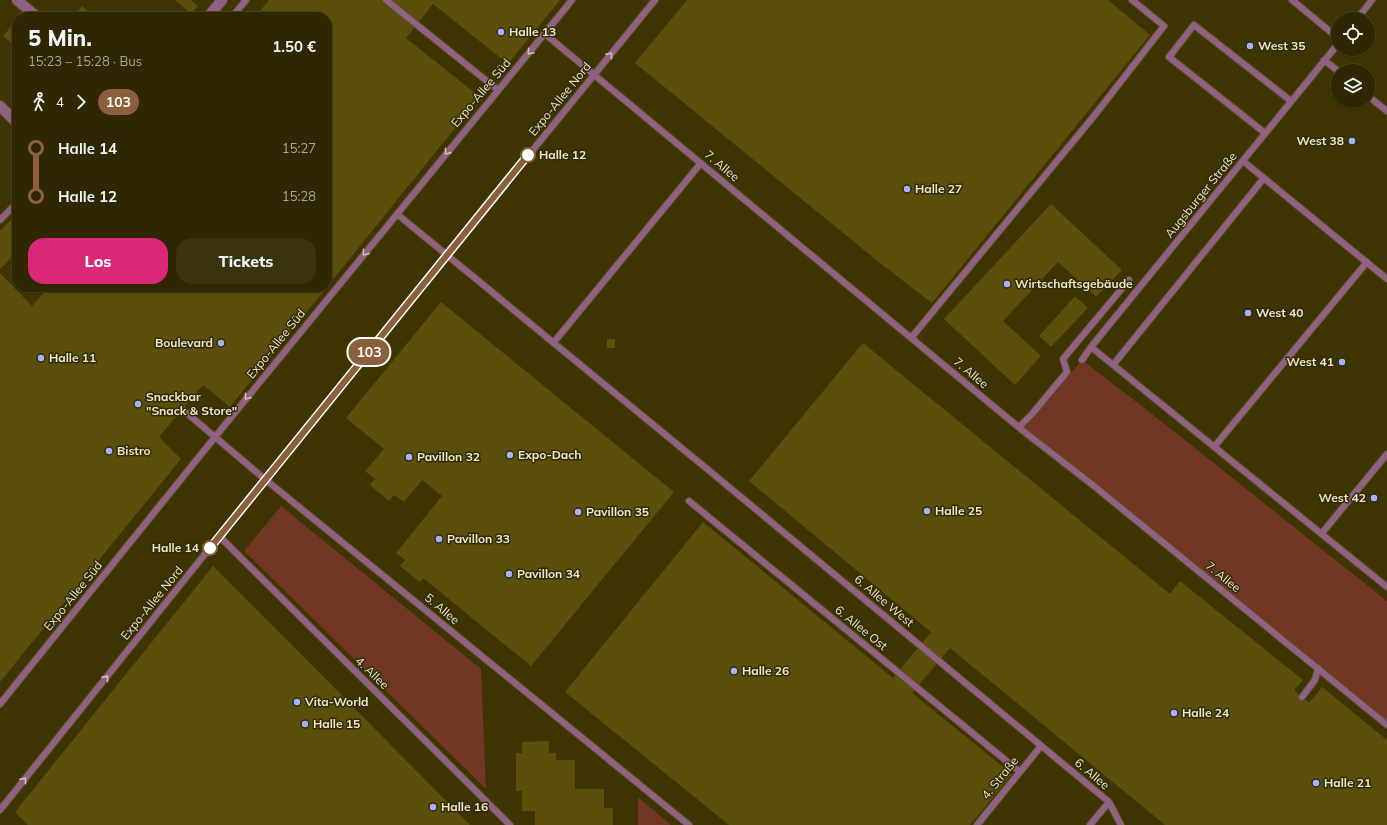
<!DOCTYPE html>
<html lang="de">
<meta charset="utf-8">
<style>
body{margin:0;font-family:Mulish,sans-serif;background:#3a3310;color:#f1f3f6;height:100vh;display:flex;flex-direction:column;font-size:15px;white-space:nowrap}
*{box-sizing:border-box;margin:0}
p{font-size:13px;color:#a7a599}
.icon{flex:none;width:22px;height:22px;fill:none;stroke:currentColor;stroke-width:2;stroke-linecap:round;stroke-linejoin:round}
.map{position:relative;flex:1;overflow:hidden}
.drawer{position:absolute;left:12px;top:12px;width:320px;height:280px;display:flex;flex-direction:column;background:#2e2701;border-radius:16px;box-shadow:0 1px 3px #0004,0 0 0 1px #494423}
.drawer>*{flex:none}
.badge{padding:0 8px;border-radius:13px;font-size:14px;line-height:26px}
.fabs{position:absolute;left:1331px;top:12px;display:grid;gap:8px}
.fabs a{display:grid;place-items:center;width:44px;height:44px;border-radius:50%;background:#2e2701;box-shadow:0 1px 3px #0004,0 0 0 1px #494423;font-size:20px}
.map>.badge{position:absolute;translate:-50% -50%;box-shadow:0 0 0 2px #fff}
.legs{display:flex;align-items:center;gap:6px;height:44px;padding:0 16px;font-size:13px}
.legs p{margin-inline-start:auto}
.overview{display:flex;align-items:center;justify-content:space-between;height:68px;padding:0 16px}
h1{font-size:22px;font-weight:800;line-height:30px}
.primary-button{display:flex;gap:8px;margin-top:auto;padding:8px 16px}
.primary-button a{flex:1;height:46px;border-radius:16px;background:#db2777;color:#fff;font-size:16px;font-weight:800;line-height:46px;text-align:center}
.primary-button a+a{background:#3a3310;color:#f1f3f6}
ul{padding:0 16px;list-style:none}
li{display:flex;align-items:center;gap:14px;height:48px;font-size:15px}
li i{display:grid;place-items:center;width:6px;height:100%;margin:0 5px;background:currentColor}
li i::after{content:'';width:10px;height:10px;margin:-5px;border:3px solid;border-radius:50%;background:#2e2701}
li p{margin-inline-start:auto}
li:first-child i{background:linear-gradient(#0000 50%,currentColor 0)}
li:last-child i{background:linear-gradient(currentColor 50%,#0000 0)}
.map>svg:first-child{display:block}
.green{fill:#723624}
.building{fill:#5c4f0b}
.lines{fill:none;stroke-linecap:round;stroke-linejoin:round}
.lane-casing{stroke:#5a5021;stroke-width:8}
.street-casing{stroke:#5a5021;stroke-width:12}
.lane{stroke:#906183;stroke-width:6}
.street{stroke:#906183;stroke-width:10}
.oneway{stroke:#d1beb3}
.line-1-casing{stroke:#fff;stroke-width:9}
.line-1{stroke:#8b5e3c;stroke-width:6}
.poi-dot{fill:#a6b1fc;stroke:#322b09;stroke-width:1.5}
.stop-1-dot{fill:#fff;stroke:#8b5e3c;stroke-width:2}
.labels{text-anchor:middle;stroke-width:3;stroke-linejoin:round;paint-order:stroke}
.poi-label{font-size:12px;font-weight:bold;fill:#ede6c7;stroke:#322b09;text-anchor:start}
.street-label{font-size:12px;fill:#ede6c7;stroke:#322b09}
.stop-label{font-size:12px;font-weight:bold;fill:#ede6c7;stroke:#322b09;text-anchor:start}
</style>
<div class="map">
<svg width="1387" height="825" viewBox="0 0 1387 825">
<rect width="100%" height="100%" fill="#3e3401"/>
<path class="green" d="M1082 360 1152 414 1387 601V725L1022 430Z
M281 506 481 669 486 789 244 551Z
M638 797 671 825H638Z"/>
<path class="building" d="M175 0H191L198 6 191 14Z
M269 0H560L508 64 433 4 406 38 480 97 327 287V17H255Z
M687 0H1108L1150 35 932 303 880 263 635 63Z
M82 6 95 17H77L75 15Z
M15 22 17 24V48L3 36Z
M1051 204 1122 270 1096 297 1058 262 1003 321 1041 356 1015 385 944 319Z
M17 214V252L0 269V231Z
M0 273 32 306 49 287H327L230 407 203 385 182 409 159 437 181 459 0 682Z
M1075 296 1088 308 1051 347 1039 336Z
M441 302 674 492 531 666 423 578 420 582 400 566 405 560 396 553 442 496 422 480 404 502 394 495 389 501 370 485 375 479 365 471 384 449 346 418Z
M607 339H615V348H607Z
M863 343 1170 594 1180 581 1303 680 1294 690 1309 703 1322 687 1387 740V825H1165L950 648 912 693 1012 774 970 825H729L565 692 703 522 893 678 931 632 749 481Z
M213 566 294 647 470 825H28L15 812Z
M549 741V753H556V760H575V789H604V808H613V825H535V811H522V791H516V753H522V742Z"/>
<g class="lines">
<defs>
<path id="lane" d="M386 0 498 90
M1292 0 1338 38
M232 17 246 0
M1357 19 1372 0
M545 34 1022 430 1094 486 1387 725
M1324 60 1338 71
M1368 96 1387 111
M1265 133 1169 57 1194 25 1291 101
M1243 161 1387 279
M397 214 712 473 1109 802 1121 825
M0 220 17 203
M43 287 46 290
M911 338 1094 116 1164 26 1132 0
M554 342 701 163
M1091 347 1387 587
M1082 360 1091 347 1338 44
M1113 365 1264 178
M182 409 261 476 689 825
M1019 427 1032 414 1067 372 1063 359 1129 280
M1214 447 1367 262
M689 501 1020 772
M1322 533 1387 454
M219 536 510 825
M1302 697 1315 680 1318 668
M0 704 215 437 572 0
M0 810 265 479 655 0
M977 825 1041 746
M1090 825 1109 802"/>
<path id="street" d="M17 0 37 17
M208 17 222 0
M0 106 17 123"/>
</defs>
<use href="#lane" class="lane-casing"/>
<use href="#street" class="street-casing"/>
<use href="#lane" class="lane"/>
<use href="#street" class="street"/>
</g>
<defs><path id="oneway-chevron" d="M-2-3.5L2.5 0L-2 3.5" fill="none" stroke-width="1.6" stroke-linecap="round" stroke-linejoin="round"/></defs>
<g class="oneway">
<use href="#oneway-chevron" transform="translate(530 52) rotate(130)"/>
<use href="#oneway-chevron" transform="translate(610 55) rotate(-51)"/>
<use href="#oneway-chevron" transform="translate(447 152) rotate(129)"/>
<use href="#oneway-chevron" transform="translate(365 253) rotate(129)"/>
<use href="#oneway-chevron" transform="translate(247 397) rotate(129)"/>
<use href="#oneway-chevron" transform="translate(106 678) rotate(-51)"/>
<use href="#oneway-chevron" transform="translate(24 780) rotate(-51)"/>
</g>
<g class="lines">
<defs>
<path id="line-1" d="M210 548 528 155"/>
</defs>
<use href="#line-1" class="line-1-casing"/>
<use href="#line-1" class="line-1"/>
</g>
<g class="poi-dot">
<circle cx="501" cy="32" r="4"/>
<circle cx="1250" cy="46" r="4"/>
<circle cx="1352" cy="141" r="4"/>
<circle cx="907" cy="189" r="4"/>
<circle cx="1007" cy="284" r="4"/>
<circle cx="1248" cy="313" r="4"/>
<circle cx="221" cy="343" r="4"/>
<circle cx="41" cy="358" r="4"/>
<circle cx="1342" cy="362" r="4"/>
<circle cx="138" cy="404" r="4"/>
<circle cx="109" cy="451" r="4"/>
<circle cx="510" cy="455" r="4"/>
<circle cx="409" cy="457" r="4"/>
<circle cx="1374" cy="498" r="4"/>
<circle cx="927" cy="511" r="4"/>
<circle cx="578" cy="512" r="4"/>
<circle cx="439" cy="539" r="4"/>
<circle cx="509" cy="574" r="4"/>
<circle cx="734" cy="671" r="4"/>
<circle cx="297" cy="702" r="4"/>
<circle cx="1174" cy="713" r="4"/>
<circle cx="305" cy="724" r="4"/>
<circle cx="1316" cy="783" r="4"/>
<circle cx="433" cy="807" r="4"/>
</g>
<g class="stop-1-dot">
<circle cx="528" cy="155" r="7"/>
<circle cx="210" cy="548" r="7"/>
</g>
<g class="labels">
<g class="poi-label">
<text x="509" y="36">Halle 13</text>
<text x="1258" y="50">West 35</text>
<text x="1344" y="145" text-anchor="end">West 38</text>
<text x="915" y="193">Halle 27</text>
<text x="1015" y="288">Wirtschaftsgebäude</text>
<text x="1256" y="317">West 40</text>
<text x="213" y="347" text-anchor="end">Boulevard</text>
<text x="49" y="362">Halle 11</text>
<text x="1334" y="366" text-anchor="end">West 41</text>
<text x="146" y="401">Snackbar<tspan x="146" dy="14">"Snack &amp; Store"</tspan></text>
<text x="117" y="455">Bistro</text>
<text x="518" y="459">Expo-Dach</text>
<text x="417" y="461">Pavillon 32</text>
<text x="1366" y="502" text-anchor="end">West 42</text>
<text x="935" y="515">Halle 25</text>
<text x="586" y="516">Pavillon 35</text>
<text x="447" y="543">Pavillon 33</text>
<text x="517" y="578">Pavillon 34</text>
<text x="742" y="675">Halle 26</text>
<text x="305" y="706">Vita-World</text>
<text x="1182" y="717">Halle 24</text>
<text x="313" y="728">Halle 15</text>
<text x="1324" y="787">Halle 21</text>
<text x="441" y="811">Halle 16</text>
</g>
<g class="street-label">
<text transform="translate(481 93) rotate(-50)" y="4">Expo-Allee Süd</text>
<text transform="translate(560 99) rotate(-51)" y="4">Expo-Allee Nord</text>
<text transform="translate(722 166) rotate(40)" y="4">7. Allee</text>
<text transform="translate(1201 195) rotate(-51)" y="4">Augsburger Straße</text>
<text transform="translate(276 344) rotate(-51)" y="4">Expo-Allee Süd</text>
<text transform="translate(971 373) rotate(40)" y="4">7. Allee</text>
<text transform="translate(1223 577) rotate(39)" y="4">7. Allee</text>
<text transform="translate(73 596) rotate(-51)" y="4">Expo-Allee Süd</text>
<text transform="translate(884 601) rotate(40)" y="4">6. Allee West</text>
<text transform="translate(152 603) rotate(-51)" y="4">Expo-Allee Nord</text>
<text transform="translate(442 609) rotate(40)" y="4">5. Allee</text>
<text transform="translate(861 628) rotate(39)" y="4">6. Allee Ost</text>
<text transform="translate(372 673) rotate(44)" y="4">4. Allee</text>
<text transform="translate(1092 774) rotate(40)" y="4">6. Allee</text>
<text transform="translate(1000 778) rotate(-51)" y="4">4. Straße</text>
</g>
<g class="stop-label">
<text x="539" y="159">Halle 12</text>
<text x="199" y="552" text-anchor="end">Halle 14</text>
</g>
</g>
</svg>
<div class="fabs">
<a><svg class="icon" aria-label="locate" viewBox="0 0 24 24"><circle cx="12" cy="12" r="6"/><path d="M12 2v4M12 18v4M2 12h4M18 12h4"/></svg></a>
<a><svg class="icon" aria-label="layers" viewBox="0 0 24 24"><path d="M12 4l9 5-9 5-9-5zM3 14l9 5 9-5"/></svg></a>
</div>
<b class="badge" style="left:369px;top:352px;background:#8b5e3c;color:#fff">103</b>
<section class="drawer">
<div class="overview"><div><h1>5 Min.</h1><p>15:23 – 15:28 · Bus</p></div><b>1.50 €</b></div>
<div class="legs"><svg class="icon" aria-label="walk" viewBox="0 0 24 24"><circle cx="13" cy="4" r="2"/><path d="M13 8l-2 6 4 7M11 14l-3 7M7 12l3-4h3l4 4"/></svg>4<svg class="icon" aria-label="forward" viewBox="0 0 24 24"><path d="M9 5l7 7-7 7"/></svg><b class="badge" style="background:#8b5e3c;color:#fff">103</b></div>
<ul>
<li><i style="color:#8b5e3c"></i><b>Halle 14</b><p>15:27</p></li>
<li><i style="color:#8b5e3c"></i><b>Halle 12</b><p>15:28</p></li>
</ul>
<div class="primary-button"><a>Los</a><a>Tickets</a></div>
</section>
</div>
